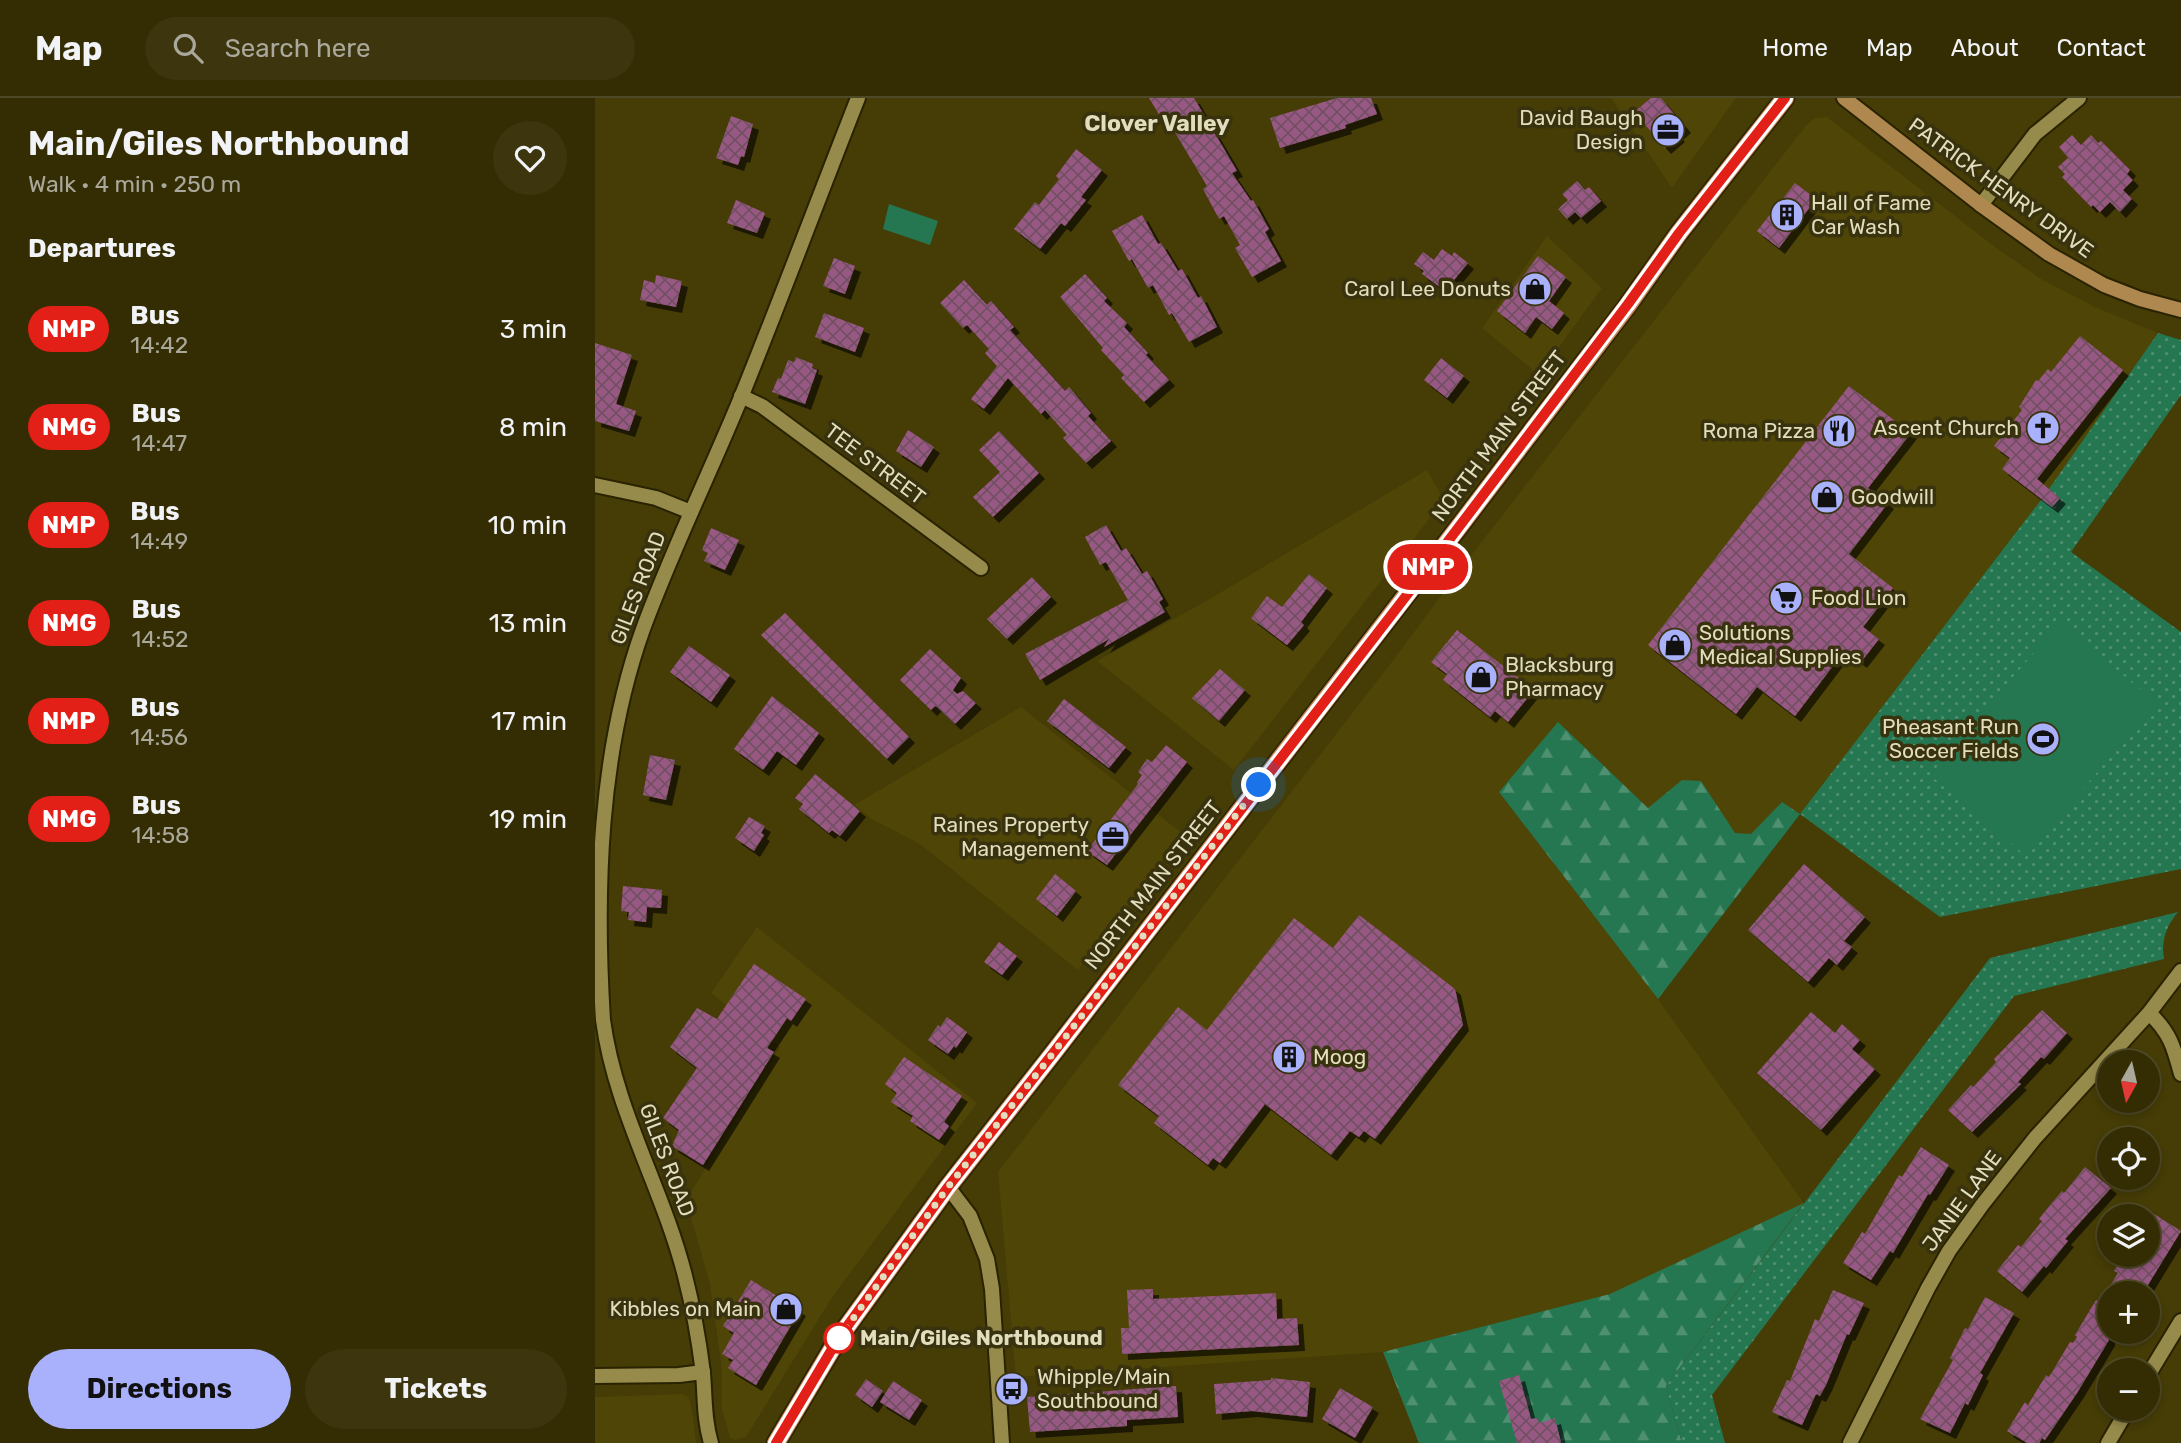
<!DOCTYPE html>
<meta charset="utf-8">
<style>
body{margin:0;font-family:Rubik,sans-serif;background:#3c350e;color:#f1f3f6;height:100vh;display:flex;flex-direction:column;font-size:26px;white-space:nowrap}
*{box-sizing:border-box;margin:0}
p{font-size:23px;color:#a9a89a}
.icon{flex:none;width:38px;height:38px;fill:none;stroke:currentColor;stroke-width:2;stroke-linecap:round;stroke-linejoin:round}
.map{position:relative;flex:1;overflow:hidden}
.drawer{display:flex;flex-direction:column;background:#342d04;width:595px}
.drawer>*{flex:none}
.badge{padding:0 14px;border-radius:23px;font-size:24px;line-height:46px}
.needle{width:46px;rotate:188deg}
.buttons{position:absolute;left:1502px;top:952px;display:grid;gap:14px}
.buttons a{display:grid;place-items:center;width:63px;height:63px;border-radius:50%;background:#342d04;box-shadow:0 4px 10px #0003,0 0 0 2px #4e4926;font-size:35px}
.you{position:absolute;width:35px;height:35px;margin:-18px;border:5px solid #fff;border-radius:50%;background:#1a73e8;box-shadow:0 0 0 10px #1a73e833}
.map>.badge{position:absolute;translate:-50% -50%;box-shadow:0 0 0 4px #fff}
h2{padding:0 28px;font-size:26px;line-height:63px}
.round{display:grid;place-items:center;flex:none;width:74px;height:74px;border-radius:37px;background:#3c350e}
.headline{display:flex;align-items:center;justify-content:space-between;height:119px;padding:0 28px}
h1{font-size:33px;font-weight:700;line-height:52px}
.cta{display:flex;gap:14px;margin-top:auto;padding:14px 28px}
.cta a{flex:1;height:80px;border-radius:42px;background:#a9b0fc;color:#111;font-size:28px;font-weight:700;line-height:80px;text-align:center}
.cta a+a{background:#3c350e;color:#f1f3f6}
ul{padding:0;list-style:none}
li{display:flex;align-items:center;gap:21px;height:98px;padding:0 28px}
li div{flex:1}
li b{display:block;font-size:26px}
li em{font-style:normal}
li .badge{min-width:77px;font-weight:700;text-align:center}
header{display:flex;align-items:center;gap:42px;box-sizing:border-box;height:98px;padding:0 35px;background:#342d04;border-bottom:2px solid #4e4926}
header strong{font-size:33px}
nav{display:flex;gap:38px;margin-inline-start:auto;font-size:24px}
.search{width:490px;height:63px;background:#3c350e;display:flex;align-items:center;gap:18px;box-sizing:border-box;padding:0 24px;border-radius:38px;color:#a9a89a;font-size:26px}
main{display:flex;flex:1;min-height:0}
.map>svg:first-child{display:block}
.built{fill:#4f4506}
.forest{fill:url(#forest-firs)}
.park{fill:url(#park-dots)}
.garden{fill:#257751}
.building{fill:url(#building-cross-hatch);filter:url(#shadow)}
.lines{fill:none;stroke-linecap:round;stroke-linejoin:round}
.minor-casing{stroke:#292301;stroke-width:18}
.tertiary-casing{stroke:#292301;stroke-width:18}
.secondary-casing{stroke:#292301;stroke-width:18}
.primary-casing{stroke:#292301;stroke-width:21}
.minor{stroke:#968b4b;stroke-width:14}
.tertiary{stroke:#968b4b;stroke-width:14}
.secondary{stroke:#af8850;stroke-width:14}
.primary{stroke:#c78455;stroke-width:18}
.line-casing{stroke:#fff;stroke-width:16}
.line{stroke:#e32017;stroke-width:10}
.walk{stroke:#e2ddbc;stroke-width:7;stroke-dasharray:0 12.6}
.stop-dot{fill:#fff;stroke:#e32017;stroke-width:3.5}
.labels{text-anchor:middle;stroke-width:7;stroke-linejoin:round;paint-order:stroke}
.poi-label{font-size:21px;fill:#e2ddbc;stroke:#38320f;text-anchor:end}
.street-label{font-size:21px;fill:#e2ddbc;stroke:#38320f}
.stop-label{font-size:21px;font-weight:bold;fill:#e2ddbc;stroke:#38320f;text-anchor:start}
.neighbourhood-label{font-size:23px;font-weight:bold;fill:#e2ddbc;stroke:#38320f}
</style>
<header>
<strong>Map</strong>
<div class="search"><svg class="icon" aria-label="search" viewBox="0 0 24 24"><circle cx="10" cy="10" r="6"/><path d="M15 15l6 6"/></svg>Search here</div>
<nav><a>Home</a><a>Map</a><a>About</a><a>Contact</a></nav>
</header>
<main>
<section class="drawer">
<div class="headline"><div><h1>Main/Giles Northbound</h1><p>Walk · 4 min · 250 m</p></div><a class="round"><svg class="icon" aria-label="heart" viewBox="0 0 24 24"><path d="M12 20l-8-8c-3-5 5-10 8-4 3-6 11-1 8 4z"/></svg></a></div>
<h2>Departures</h2>
<ul>
<li><span class="badge" style="background:#e32017;color:#fff">NMP</span><div><b>Bus</b><p>14:42</p></div><em>3 min</em></li>
<li><span class="badge" style="background:#e32017;color:#fff">NMG</span><div><b>Bus</b><p>14:47</p></div><em>8 min</em></li>
<li><span class="badge" style="background:#e32017;color:#fff">NMP</span><div><b>Bus</b><p>14:49</p></div><em>10 min</em></li>
<li><span class="badge" style="background:#e32017;color:#fff">NMG</span><div><b>Bus</b><p>14:52</p></div><em>13 min</em></li>
<li><span class="badge" style="background:#e32017;color:#fff">NMP</span><div><b>Bus</b><p>14:56</p></div><em>17 min</em></li>
<li><span class="badge" style="background:#e32017;color:#fff">NMG</span><div><b>Bus</b><p>14:58</p></div><em>19 min</em></li>
</ul>
<div class="cta"><a>Directions</a><a>Tickets</a></div>
</section>
<div class="map">
<svg width="1586" height="1345" viewBox="0 0 1586 1345">
<defs>
<pattern id="forest-firs" width="22" height="20" patternUnits="userSpaceOnUse" patternTransform="scale(1.75)"><rect width="22" height="20" fill="#257751"/><path d="M5 1l3.5 6h-7zM16 11l3.5 6h-7z" fill="#4f9070"/></pattern>
<pattern id="park-dots" width="8" height="8" patternUnits="userSpaceOnUse" patternTransform="scale(1.75)"><rect width="8" height="8" fill="#257751"/><path d="M2 2h.1M6 6h.1" fill="none" stroke="#4f9070" stroke-width="1.8" stroke-linecap="round"/></pattern>
<pattern id="building-cross-hatch" width="8" height="8" patternUnits="userSpaceOnUse" patternTransform="scale(1.75)"><rect width="8" height="8" fill="#985984"/><path d="M0 0l8 8M0 8l8-8" fill="none" stroke="#724f62"/></pattern>
<filter id="shadow"><feDropShadow dx="6" dy="6" stdDeviation="0" flood-color="#0009"/></filter>
</defs>
<rect width="100%" height="100%" fill="#453c06"/>
<path class="built" d="M1016 0H1141L1077 90Z
M1232 19 1404 152 1448 182 1500 209 1563 235 1449 398 1205 716 1187 704 1156 737 1140 735 1053 710 963 625 904 694 1063 901 1209 1105 1071 1288 1015 1196 788 1254 421 1279 403 1074 799 561 877 456 1213 25 1220 20Z
M952 138 1007 190 944 277 887 230Z
M832 372 849 402 639 672 502 563 606 506Z
M426 609 588 736 483 872 325 746 278 722 259 707Z
M162 829 382 1005 238 1198 151 1339 140 1342 135 1340 127 1311V1272L115 1186 91 1102 185 949 116 895Z
M88 1296 93 1299 96 1305 101 1345H0V1299Z"/>
<path class="forest" d="M963 624 1053 710 1087 682 1106 683 1140 735 1156 736 1187 704 1205 716 1063 901 904 694Z
M1209 1105 1071 1288 1087 1345H824L788 1254 1015 1196Z"/>
<path class="park" d="M1563 235 1586 242V297L1476 454 1586 534V771L1345 819 1205 716 1449 398Z
M1583 814C1571 828 1566 843 1569 861L1419 898 1117 1297 1130 1345H1087L1071 1288 1395 860Z"/>
<path class="garden" d="M294 106 343 123 335 147 288 131Z
M1465 524 1561 605 1431 758 1335 677Z"/>
<path class="building" d="M554 0H599L642 73 637 75 656 103 658 102 674 131 670 134 686 163 657 179 640 150 645 147 629 118 624 121 608 91 612 88 572 21 568 23Z
M742 0H776L782 16 750 27 751 30 685 50 675 20Z
M1056 0H1066L1090 29 1082 36 1084 38 1070 50 1039 14Z
M136 18 158 26 149 59 146 58 143 67 121 60Z
M1477 37 1486 47 1496 37 1503 45 1506 43 1535 72 1532 76 1538 82 1528 92 1537 101 1525 114 1515 104 1505 114 1498 107 1496 109 1467 79 1470 76 1463 69 1473 60 1464 49Z
M481 51 507 72 486 99 491 102 470 128 466 125 445 151 419 131 440 104 444 107 464 81 461 78Z
M982 83 990 92 994 89 1006 103 986 120 980 114 972 121 963 111 973 102 967 96Z
M1200 85 1221 101 1184 150 1162 133Z
M141 102 170 115 162 135 132 125Z
M547 117 563 146 566 145 583 173 587 171 603 200 606 198 622 229 594 244 577 215 574 217 558 187 553 190 537 161 534 163 517 133Z
M847 151 857 158 859 154 873 165 850 193 827 176 829 173 819 166 828 154 839 162Z
M943 158 971 179 954 203 969 215 957 231 941 219 930 235 902 213Z
M239 160 260 168 250 196 228 188Z
M490 176 512 200 509 203 532 225 529 229 553 255 551 257 574 282 549 304 526 280 529 277 506 252 508 250 465 199Z
M61 177 87 183 81 209 45 202 49 182 60 185Z
M369 182 392 207 396 203 419 229 415 232 470 293 474 289 496 315 493 318 516 343 491 365 468 340 472 337 450 312 446 316 413 280 389 311 376 301 402 268 390 255 394 251 372 227 368 230 345 205Z
M229 215 269 230 260 254 220 239Z
M1485 238 1528 272 1442 381 1465 400 1457 409 1407 371 1415 360 1399 348 1427 312 1424 309 1441 282 1443 283 1453 271 1456 274Z
M0 245 37 257 21 306 41 313 34 333 0 323Z
M201 259 218 266 217 270 222 272 210 306 177 294 183 280 186 281 193 262 199 264Z
M846 260 869 278 852 300 829 282Z
M1254 288 1316 335 1273 390 1293 405 1254 456 1298 490 1268 529 1284 541 1266 564 1250 552 1200 618 1162 589 1141 616 1053 547Z
M313 332 339 349 326 369 301 353Z
M404 333 444 375 398 419 378 399 405 374 384 352Z
M511 427 526 453 531 450 547 476 552 473 568 501 564 504 570 514 509 549 514 541 445 582 430 556 533 502 511 464 505 467 490 439Z
M116 430 144 442 130 472 109 463 113 455 107 452Z
M714 476 732 490 706 524 709 527 692 547 656 520 672 498 687 509Z
M437 479 456 499 412 541 392 521Z
M190 515 314 639 292 661 166 537Z
M862 532 939 592 913 624 900 613 895 619 848 582 852 576 836 564Z
M94 548 135 577 116 604 75 574Z
M335 551 366 580 358 592 362 596 368 593 381 605 360 626 342 609 340 608 336 612 305 582Z
M625 571 650 592 624 623 597 600Z
M177 598 224 635 201 667 182 653 168 672 139 651Z
M469 601 531 649 514 670 452 623Z
M571 647 592 664 512 767 492 753 543 686 542 684 547 677 543 674 552 661 557 664Z
M55 657 80 662 71 702 48 697Z
M220 676 265 713 245 738 237 732 234 735 204 711 208 706 200 700Z
M154 719 170 728 166 735 169 737 159 753 140 740Z
M1209 766 1270 819 1249 843 1257 849 1242 867 1234 860 1213 884 1153 832Z
M460 776 481 793 462 818 441 801Z
M28 788 67 792 66 810 52 809 51 824 33 822 34 814 26 813Z
M764 817 860 891 868 927 780 1041 769 1033 764 1039 755 1033 736 1057 670 1006 625 1065 618 1060 613 1067 559 1025 564 1018 523 987 583 909 612 932 699 820 738 850Z
M404 844 422 858 407 877 389 864Z
M159 866 211 901 196 923 192 920 172 950 179 954 108 1067 77 1048 84 1032 68 1020 102 970 75 949 102 910 122 921Z
M1447 912 1472 935 1449 961 1446 959 1423 984 1426 986 1377 1034 1353 1012 1376 987 1378 989 1401 964 1399 961Z
M1216 914 1240 935 1247 926 1265 942 1257 951 1280 971 1226 1032 1162 975Z
M352 919 372 934 361 950 359 948 353 956 333 942 343 927 345 929Z
M309 959 367 998 349 1024 354 1028 344 1042 315 1023 318 1018 296 1004 302 995 290 986Z
M1326 1049 1354 1067 1335 1097 1333 1096 1298 1155 1295 1153 1276 1182 1248 1165 1267 1134 1270 1136 1304 1077 1307 1079Z
M1490 1069 1516 1090 1470 1141 1473 1143 1451 1170 1449 1168 1427 1194 1402 1173 1423 1147 1426 1149 1447 1123 1444 1121 1455 1107 1467 1093 1469 1095Z
M1559 1116 1586 1133 1548 1195H1514V1242L1482 1295 1450 1342 1447 1340 1444 1345H1432L1412 1333 1430 1304 1433 1307 1451 1277 1454 1279 1475 1244 1478 1245 1482 1239 1480 1237 1501 1202 1505 1204 1523 1175 1519 1173 1529 1157H1552V1126Z
M156 1182 205 1212 161 1287 133 1270 138 1262 127 1256 139 1235 128 1228Z
M558 1191V1201L681 1195 682 1221 702 1220 704 1247 527 1256 526 1230H534L532 1192Z
M1238 1192 1269 1205 1254 1237 1252 1236 1231 1287 1225 1298 1221 1296 1207 1327 1177 1314 1192 1282 1195 1283 1220 1221 1224 1223Z
M1390 1199 1419 1215 1385 1275 1388 1277 1373 1307 1370 1305 1355 1335 1325 1321 1358 1262 1355 1260 1370 1230 1373 1231Z
M924 1277 936 1321 943 1320 944 1325 960 1320 966 1345H922L904 1283Z
M676 1280 715 1284 712 1319 657 1313 621 1316 619 1286 676 1282Z
M271 1281 288 1293 277 1309 260 1297Z
M298 1283 327 1302 314 1322 285 1304Z
M581 1288 583 1319 532 1322V1328L435 1334 432 1299Z
M745 1290 778 1309 760 1340 727 1321Z"/>
<g class="lines">
<defs>
<path id="minor" d="M1386 107 1440 36 1484 0
M146 298 167 308 386 470
M0 387 61 400 96 414
M1554 915C1575 934 1579 950 1586 976
M353 1089 375 1118 392 1161 397 1191 407 1345
M0 1278 84 1277 108 1274
M1552 1279 1586 1223
M1255 1345 1333 1190 1354 1153 1387 1107 1440 1040 1554 915 1586 873
M1513 1345 1533 1311"/>
<path id="tertiary" d="M116 1345C109 1322 110 1299 108 1275 104 1243 98 1209 90 1178 68 1091 20 1012 8 922 0 793 4 654 48 531 77 452 115 375 147 297 187 198 224 99 263 0"/>
<path id="secondary" d="M1249 0 1386 107 1454 156 1509 187 1545 201 1586 212"/>
<path id="primary" d="M181 1345 243 1241 353 1089 459 954 863 430 1033 207 1084 135 1190 0"/>
</defs>
<use href="#minor" class="minor-casing"/>
<use href="#tertiary" class="tertiary-casing"/>
<use href="#secondary" class="secondary-casing"/>
<use href="#primary" class="primary-casing"/>
<use href="#minor" class="minor"/>
<use href="#tertiary" class="tertiary"/>
<use href="#secondary" class="secondary"/>
<use href="#primary" class="primary"/>
</g>
<g class="lines">
<defs>
<path id="line" d="M181 1345 243 1241 353 1089 459 954 835 467 1033 206 1084 135 1190 0"/>
</defs>
<use href="#line" class="line-casing"/>
<use href="#line" class="line"/>
<path class="walk" d="M244 1240 353 1089 459 954 664 687"/>
</g>
<defs>
<symbol id="office-disc" viewBox="-11 -11 22 22"><circle r="9.5" fill="#a9b0fc" stroke="#38320f"/><path d="M-6-3h4V-5.5h4V-3h4V5H-6ZM-1-4.5V-3h2v-1.5ZM-6 0V1H6V0Z" fill="#111"/></symbol>
<symbol id="building-disc" viewBox="-11 -11 22 22"><circle r="9.5" fill="#a9b0fc" stroke="#38320f"/><path d="M-4-6H4V6H1V3H-1V6H-4ZM-2.5-4.3h1.7v1.8h-1.7ZM.8-4.3h1.7v1.8H.8ZM-2.5-1h1.7V.8h-1.7ZM.8-1h1.7V.8H.8Z" fill="#111"/></symbol>
<symbol id="shop-disc" viewBox="-11 -11 22 22"><circle r="9.5" fill="#a9b0fc" stroke="#38320f"/><path d="M-5-2.5h2.3a2.7 3.5 0 0 1 5.4 0H5L5.5 6h-11ZM-1.5-2.5h3a1.5 2.3 0 0 0-3 0Z" fill="#111"/></symbol>
<symbol id="church-disc" viewBox="-11 -11 22 22"><circle r="9.5" fill="#a9b0fc" stroke="#38320f"/><path d="M-1.2-6h2.4v3.5h3.3v2.4h-3.3V6h-2.4V-.1h-3.3v-2.4h3.3Z" fill="#111"/></symbol>
<symbol id="restaurant-disc" viewBox="-11 -11 22 22"><circle r="9.5" fill="#a9b0fc" stroke="#38320f"/><path d="M-5-6h1v4h1v-4h1v4h1v-4h1v5L-1.5 .5V6h-2V.5L-5-1ZM5-6V6H3V1.5H1.5Q1.5-4 5-6Z" fill="#111"/></symbol>
<symbol id="supermarket-disc" viewBox="-11 -11 22 22"><circle r="9.5" fill="#a9b0fc" stroke="#38320f"/><path d="M-6-5.5h2.5l.6 2H6L4.5 2H-2.5L-4.4-4H-6ZM-1.5 3.2a1.3 1.3 0 1 0 .1 0ZM3 3.2a1.3 1.3 0 1 0 .1 0Z" fill="#111"/></symbol>
<symbol id="stadium-disc" viewBox="-11 -11 22 22"><circle r="9.5" fill="#a9b0fc" stroke="#38320f"/><path d="M0-5a6.5 5 0 1 0 0 10a6.5 5 0 1 0 0-10ZM-3.5-1.8h7v3.6h-7Z" fill="#111"/></symbol>
<symbol id="bus-disc" viewBox="-11 -11 22 22"><circle r="9.5" fill="#a9b0fc" stroke="#38320f"/><path d="M-5-6H5V4H4V6H2V4H-2V6H-4V4H-5ZM-3.5-4V0h7V-4ZM-3.5 1.2v1.5H-2V1.2ZM2 1.2v1.5H3.5V1.2Z" fill="#111"/></symbol>
</defs>
<g fill-rule="evenodd">
<use href="#office-disc" x="1054" y="13" width="38" height="38"/>
<use href="#building-disc" x="1173" y="98" width="38" height="38"/>
<use href="#shop-disc" x="921" y="172" width="38" height="38"/>
<use href="#church-disc" x="1429" y="311" width="38" height="38"/>
<use href="#restaurant-disc" x="1225" y="314" width="38" height="38"/>
<use href="#shop-disc" x="1213" y="380" width="38" height="38"/>
<use href="#supermarket-disc" x="1172" y="481" width="38" height="38"/>
<use href="#shop-disc" x="1061" y="528" width="38" height="38"/>
<use href="#shop-disc" x="867" y="560" width="38" height="38"/>
<use href="#stadium-disc" x="1429" y="622" width="38" height="38"/>
<use href="#office-disc" x="499" y="720" width="38" height="38"/>
<use href="#building-disc" x="675" y="940" width="38" height="38"/>
<use href="#shop-disc" x="172" y="1192" width="38" height="38"/>
<use href="#bus-disc" x="398" y="1272" width="38" height="38"/>
</g>
<circle class="stop-dot" cx="244" cy="1240" r="14"/>
<g class="labels">
<g class="poi-label">
<text x="1048" y="27">David Baugh<tspan x="1048" dy="24">Design</tspan></text>
<text x="1216" y="112" text-anchor="start">Hall of Fame<tspan x="1216" dy="24">Car Wash</tspan></text>
<text x="916" y="198">Carol Lee Donuts</text>
<text x="1424" y="337">Ascent Church</text>
<text x="1220" y="340">Roma Pizza</text>
<text x="1256" y="406" text-anchor="start">Goodwill</text>
<text x="1216" y="507" text-anchor="start">Food Lion</text>
<text x="1104" y="542" text-anchor="start">Solutions<tspan x="1104" dy="24">Medical Supplies</tspan></text>
<text x="910" y="574" text-anchor="start">Blacksburg<tspan x="910" dy="24">Pharmacy</tspan></text>
<text x="1424" y="636">Pheasant Run<tspan x="1424" dy="24">Soccer Fields</tspan></text>
<text x="494" y="734">Raines Property<tspan x="494" dy="24">Management</tspan></text>
<text x="718" y="966" text-anchor="start">Moog</text>
<text x="166" y="1218">Kibbles on Main</text>
<text x="442" y="1286" text-anchor="start">Whipple/Main<tspan x="442" dy="24">Southbound</tspan></text>
</g>
<g class="street-label">
<text transform="translate(1406 90) rotate(36)" y="7">PATRICK HENRY DRIVE</text>
<text transform="translate(904 338) rotate(-53)" y="7">NORTH MAIN STREET</text>
<text transform="translate(280 366) rotate(37)" y="7">TEE STREET</text>
<text transform="translate(43 490) rotate(-69)" y="7">GILES ROAD</text>
<text transform="translate(558 787) rotate(-52)" y="7">NORTH MAIN STREET</text>
<text transform="translate(72 1062) rotate(69)" y="7">GILES ROAD</text>
<text transform="translate(1367 1103) rotate(-54)" y="7">JANIE LANE</text>
</g>
<g class="stop-label">
<text x="265" y="1247">Main/Giles Northbound</text>
</g>
<g class="neighbourhood-label">
<text x="562" y="33">Clover Valley</text>
</g>
</g>
</svg>
<div class="buttons">
<a><svg class="needle" viewBox="-14 -14 28 28"><path d="M0-13l5 13h-10z" fill="#e53935"/><path d="M0 13l5-13h-10z" fill="#a9a89a"/></svg></a>
<a><svg class="icon" aria-label="locate" viewBox="0 0 24 24"><circle cx="12" cy="12" r="6"/><path d="M12 2v4M12 18v4M2 12h4M18 12h4"/></svg></a>
<a><svg class="icon" aria-label="layers" viewBox="0 0 24 24"><path d="M12 4l9 5-9 5-9-5zM3 14l9 5 9-5"/></svg></a>
<a>+</a>
<a>−</a>
</div>
<div class="you" style="left:664px;top:687px"></div>
<b class="badge" style="left:833px;top:469px;background:#e32017;color:#fff">NMP</b>
</div>
</main>
